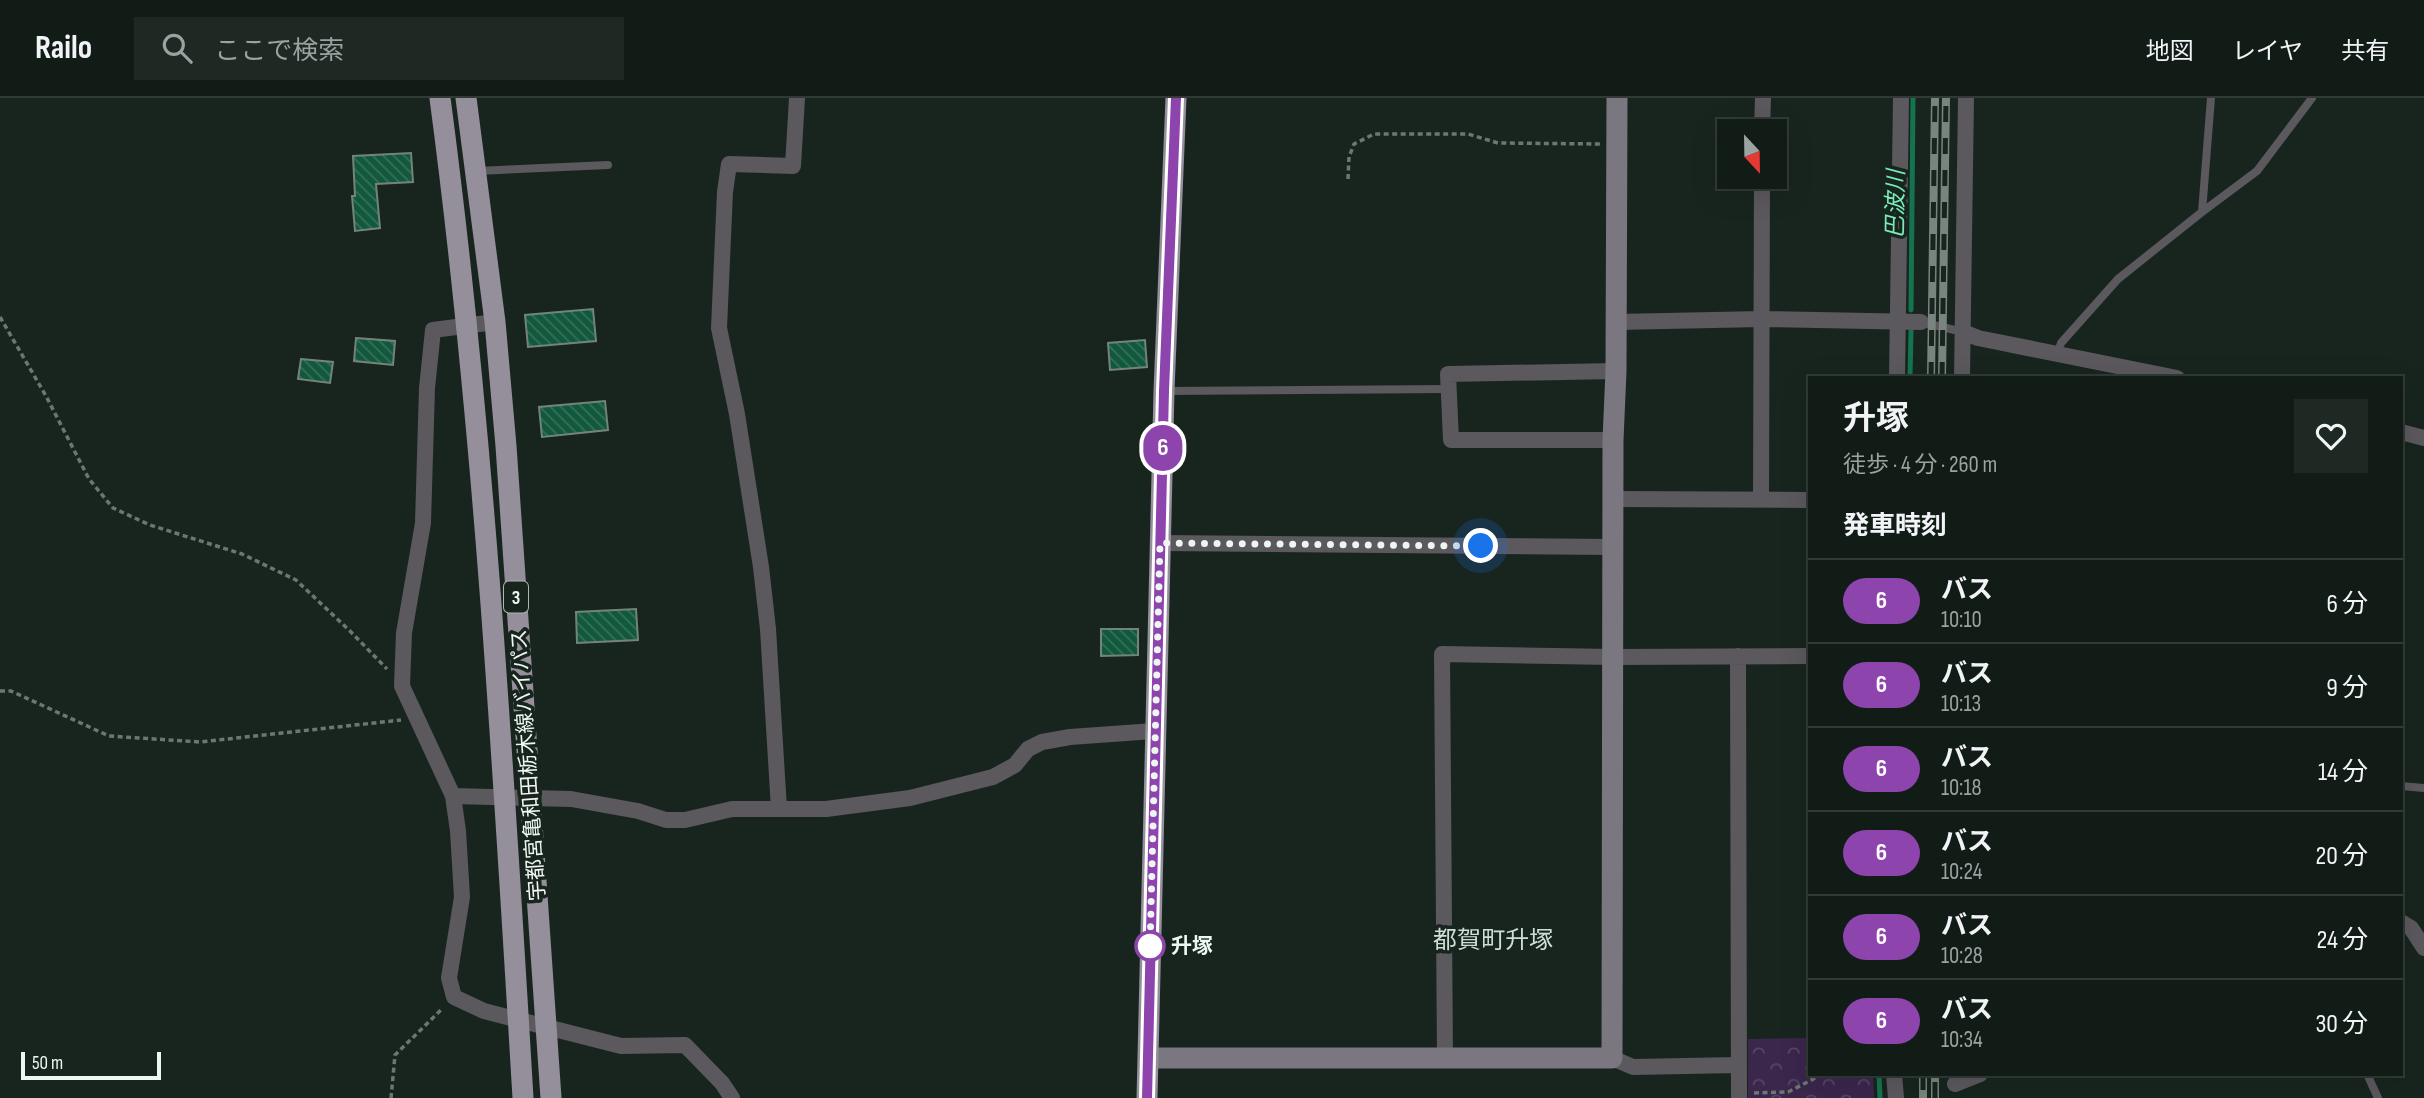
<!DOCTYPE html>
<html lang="ja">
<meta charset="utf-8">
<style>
body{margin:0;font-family:"Sofia Sans Condensed","Noto Sans JP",sans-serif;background:#1f2923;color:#f1f3f6;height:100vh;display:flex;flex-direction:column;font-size:26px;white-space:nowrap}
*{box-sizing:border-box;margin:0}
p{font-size:23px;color:#9ca1a1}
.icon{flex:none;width:38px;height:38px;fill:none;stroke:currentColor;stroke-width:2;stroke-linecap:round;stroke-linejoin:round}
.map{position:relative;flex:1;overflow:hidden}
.side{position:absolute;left:1808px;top:278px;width:595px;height:700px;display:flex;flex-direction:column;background:#121c16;border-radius:0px;box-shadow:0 7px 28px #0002,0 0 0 2px #313a35}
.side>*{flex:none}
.badge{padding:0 14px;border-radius:23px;font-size:24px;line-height:46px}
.needle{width:46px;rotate:158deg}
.fabs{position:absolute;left:1717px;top:21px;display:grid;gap:14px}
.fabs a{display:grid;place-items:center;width:70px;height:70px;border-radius:0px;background:#121c16;box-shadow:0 7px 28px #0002,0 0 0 2px #313a35;font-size:35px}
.scale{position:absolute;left:21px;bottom:18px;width:140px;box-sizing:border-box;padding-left:7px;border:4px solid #eef6f1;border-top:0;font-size:19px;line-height:24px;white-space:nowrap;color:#eef6f1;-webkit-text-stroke:5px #18251e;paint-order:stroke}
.you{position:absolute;width:35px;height:35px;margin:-18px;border:5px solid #fff;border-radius:50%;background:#1a73e8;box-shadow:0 0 0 10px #1a73e833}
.map>.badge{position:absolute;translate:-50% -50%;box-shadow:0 0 0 4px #fff}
h2{padding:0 35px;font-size:26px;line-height:63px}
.round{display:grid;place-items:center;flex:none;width:74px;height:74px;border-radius:0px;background:#1f2923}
.summary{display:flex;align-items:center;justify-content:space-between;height:119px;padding:0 35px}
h1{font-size:33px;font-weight:700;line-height:52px}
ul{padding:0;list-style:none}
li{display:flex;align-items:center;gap:21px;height:84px;padding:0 35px;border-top:2px solid #313a35}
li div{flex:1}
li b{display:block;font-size:26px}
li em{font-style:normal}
li .badge{min-width:77px;font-weight:700;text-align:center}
header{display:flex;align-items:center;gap:42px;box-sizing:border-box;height:98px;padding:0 35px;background:#121c16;border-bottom:2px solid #313a35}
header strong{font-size:33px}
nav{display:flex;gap:38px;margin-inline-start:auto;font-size:24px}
.search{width:490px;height:63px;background:#1f2923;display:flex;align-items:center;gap:18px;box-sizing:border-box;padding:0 24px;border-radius:0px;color:#9ca1a1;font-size:26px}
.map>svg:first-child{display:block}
.park{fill:url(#park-crowns)}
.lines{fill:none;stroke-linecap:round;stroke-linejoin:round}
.stream{stroke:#157450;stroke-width:5}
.building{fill:url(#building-back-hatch);stroke:#74837b;stroke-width:2}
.path{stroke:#6c7770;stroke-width:3.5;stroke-dasharray:5 3.5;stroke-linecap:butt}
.lane{stroke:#5b585e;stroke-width:8}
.street{stroke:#5b585e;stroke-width:16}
.secondary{stroke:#7b7780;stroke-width:21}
.primary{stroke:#948f9a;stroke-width:21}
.rail-casing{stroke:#7a847e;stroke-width:8}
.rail{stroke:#18251e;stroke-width:5;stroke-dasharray:16;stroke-linecap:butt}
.line-casing{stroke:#fff;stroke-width:16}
.line{stroke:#8e44ad;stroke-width:10}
.walk{stroke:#eef6f1;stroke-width:7;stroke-dasharray:0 12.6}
.stop-dot{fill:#fff;stroke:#8e44ad;stroke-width:3.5}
.labels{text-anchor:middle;stroke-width:7;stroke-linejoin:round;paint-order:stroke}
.shield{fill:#18251e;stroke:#aeb7b2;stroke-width:2}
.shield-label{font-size:19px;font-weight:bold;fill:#eef6f1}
.street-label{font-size:21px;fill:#eef6f1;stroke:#18251e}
.stop-label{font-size:21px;font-weight:bold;fill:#eef6f1;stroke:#18251e;text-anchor:start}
.water-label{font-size:23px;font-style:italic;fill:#77ecb6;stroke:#18251e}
.quarter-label{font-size:24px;fill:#cfdfd6;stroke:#18251e}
</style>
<header>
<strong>Railo</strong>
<div class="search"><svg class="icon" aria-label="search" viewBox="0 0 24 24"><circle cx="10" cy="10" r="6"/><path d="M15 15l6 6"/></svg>ここで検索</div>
<nav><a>地図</a><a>レイヤ</a><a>共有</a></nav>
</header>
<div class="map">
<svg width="2424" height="1000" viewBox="0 0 2424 1000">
<defs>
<pattern id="park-crowns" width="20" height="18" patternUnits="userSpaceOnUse" patternTransform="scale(1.75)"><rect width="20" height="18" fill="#3b264c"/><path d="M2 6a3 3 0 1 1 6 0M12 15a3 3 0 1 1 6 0" fill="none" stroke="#584666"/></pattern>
<pattern id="building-back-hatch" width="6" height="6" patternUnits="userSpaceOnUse" patternTransform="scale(1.75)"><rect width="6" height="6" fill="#12583c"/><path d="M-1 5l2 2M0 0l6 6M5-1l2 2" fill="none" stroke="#357159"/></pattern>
</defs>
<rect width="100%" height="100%" fill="#18251e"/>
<path class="park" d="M1809 940 1810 976 1873 977 1874 1000H1748V941Z"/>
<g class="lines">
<path class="stream" d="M1911 212 1913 0
M1910 280 1911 233
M1879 976 1880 1000"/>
</g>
<path class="building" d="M411 55 413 84 376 86 380 130 355 133 352 98H355L353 58Z
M593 211 596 243 528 249 525 217Z
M356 240 395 243 393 267 354 263Z
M1145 242 1147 269 1110 272 1108 245Z
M301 261 333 264 330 285 298 281Z
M605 303 608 332 542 339 539 309Z
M636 511 638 542 577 545 576 514Z
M1101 531H1138V557L1101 558Z"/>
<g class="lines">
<path class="path" d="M1348 81 1349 59 1354 46 1374 36H1468L1498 45 1600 46
M0 219 46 298 89 381 113 410 150 427 242 456 296 482 350 533 387 571
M0 593H11L109 638 200 644 401 622
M1754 995 1788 994 1823 976
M391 1000 395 957 443 910"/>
<path class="lane" d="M477 73 608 67
M2202 114 2211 0
M1921 224 1963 234
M2057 257 2061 245 2118 181 2202 114 2257 73 2312 0
M1164 293 1449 291
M2401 688 2424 690
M2367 976 2378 1000"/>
<path class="street" d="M1762 33 1763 0
M495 224 433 232 427 290 423 425 404 535 402 588 453 698 458 733 462 799 449 880 454 899 484 913 621 948 685 947 722 985 732 1000
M1616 224 1762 221 1921 224
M1963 234 1978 240 2177 280
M1897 280 1901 0
M1962 280 1966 0
M2401 334 2424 340
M1613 342H1451L1448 276 1616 273
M1614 401 1810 402
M1761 401 1762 79
M1160 445 1614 449
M1738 558 1739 1000
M453 698 571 701 638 713 666 722H685L732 711H826L910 700 993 679 1015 667 1028 651 1042 644 1070 639 1154 633
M779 711 768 531 761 469 737 316 719 230 725 94 729 66 793 68 797 0
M2401 824 2411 830 2424 850
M1445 959 1442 556 1613 559 1810 558
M1612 960 1633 969 1738 967
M1894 976 1896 1000
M1955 986 1980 976"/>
<path class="secondary" d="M1149 960H1612L1613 342 1616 273 1617 0"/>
<path class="primary" d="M440 0C484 332 503 666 523 1000
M466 0 495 224 506 348 551 1000
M1147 1000 1164 293 1176 0"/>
<defs>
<path id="rail" d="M1931 280 1935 0
M1942 280 1946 0
M1923 976V1000
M1935 1000V976"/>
</defs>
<use href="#rail" class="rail-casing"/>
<use href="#rail" class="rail"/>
</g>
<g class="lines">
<defs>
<path id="line" d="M1147 1000 1164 293 1176 0"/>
</defs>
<use href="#line" class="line-casing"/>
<use href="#line" class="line"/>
<path class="walk" d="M1150 848V851L1160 445 1481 448"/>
</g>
<circle class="stop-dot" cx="1150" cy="848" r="14"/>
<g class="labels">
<rect class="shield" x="504" y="483.5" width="24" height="31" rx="5"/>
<g class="shield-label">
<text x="516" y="506">3</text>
</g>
<g class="street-label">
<text transform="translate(528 667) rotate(-94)" y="7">宇都宮亀和田栃木線バイパス</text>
</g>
<g class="stop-label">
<text x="1171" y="855">升塚</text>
</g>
<g class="water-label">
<text transform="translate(1895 106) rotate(-89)" y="8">巴波川</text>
</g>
<g class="quarter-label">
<text x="1493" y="850">都賀町升塚</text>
</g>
</g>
</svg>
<div class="fabs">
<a><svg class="needle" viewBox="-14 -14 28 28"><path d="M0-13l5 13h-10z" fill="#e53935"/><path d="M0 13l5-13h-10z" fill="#9ca1a1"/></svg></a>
</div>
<div class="scale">50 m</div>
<div class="you" style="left:1481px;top:448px"></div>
<b class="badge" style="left:1163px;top:350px;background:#8e44ad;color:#fff">6</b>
<section class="side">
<div class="summary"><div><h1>升塚</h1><p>徒歩 · 4 分 · 260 m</p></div><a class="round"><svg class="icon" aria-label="heart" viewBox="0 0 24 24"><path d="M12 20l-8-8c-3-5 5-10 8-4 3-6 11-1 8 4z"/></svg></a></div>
<h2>発車時刻</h2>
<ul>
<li><span class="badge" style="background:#8e44ad;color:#fff">6</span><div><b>バス</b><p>10:10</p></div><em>6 分</em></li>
<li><span class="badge" style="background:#8e44ad;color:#fff">6</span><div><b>バス</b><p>10:13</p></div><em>9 分</em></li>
<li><span class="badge" style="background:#8e44ad;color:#fff">6</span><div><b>バス</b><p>10:18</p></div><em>14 分</em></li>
<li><span class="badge" style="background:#8e44ad;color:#fff">6</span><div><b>バス</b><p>10:24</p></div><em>20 分</em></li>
<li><span class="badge" style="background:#8e44ad;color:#fff">6</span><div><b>バス</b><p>10:28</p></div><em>24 分</em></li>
<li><span class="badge" style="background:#8e44ad;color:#fff">6</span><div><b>バス</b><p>10:34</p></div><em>30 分</em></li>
</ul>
</section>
</div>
